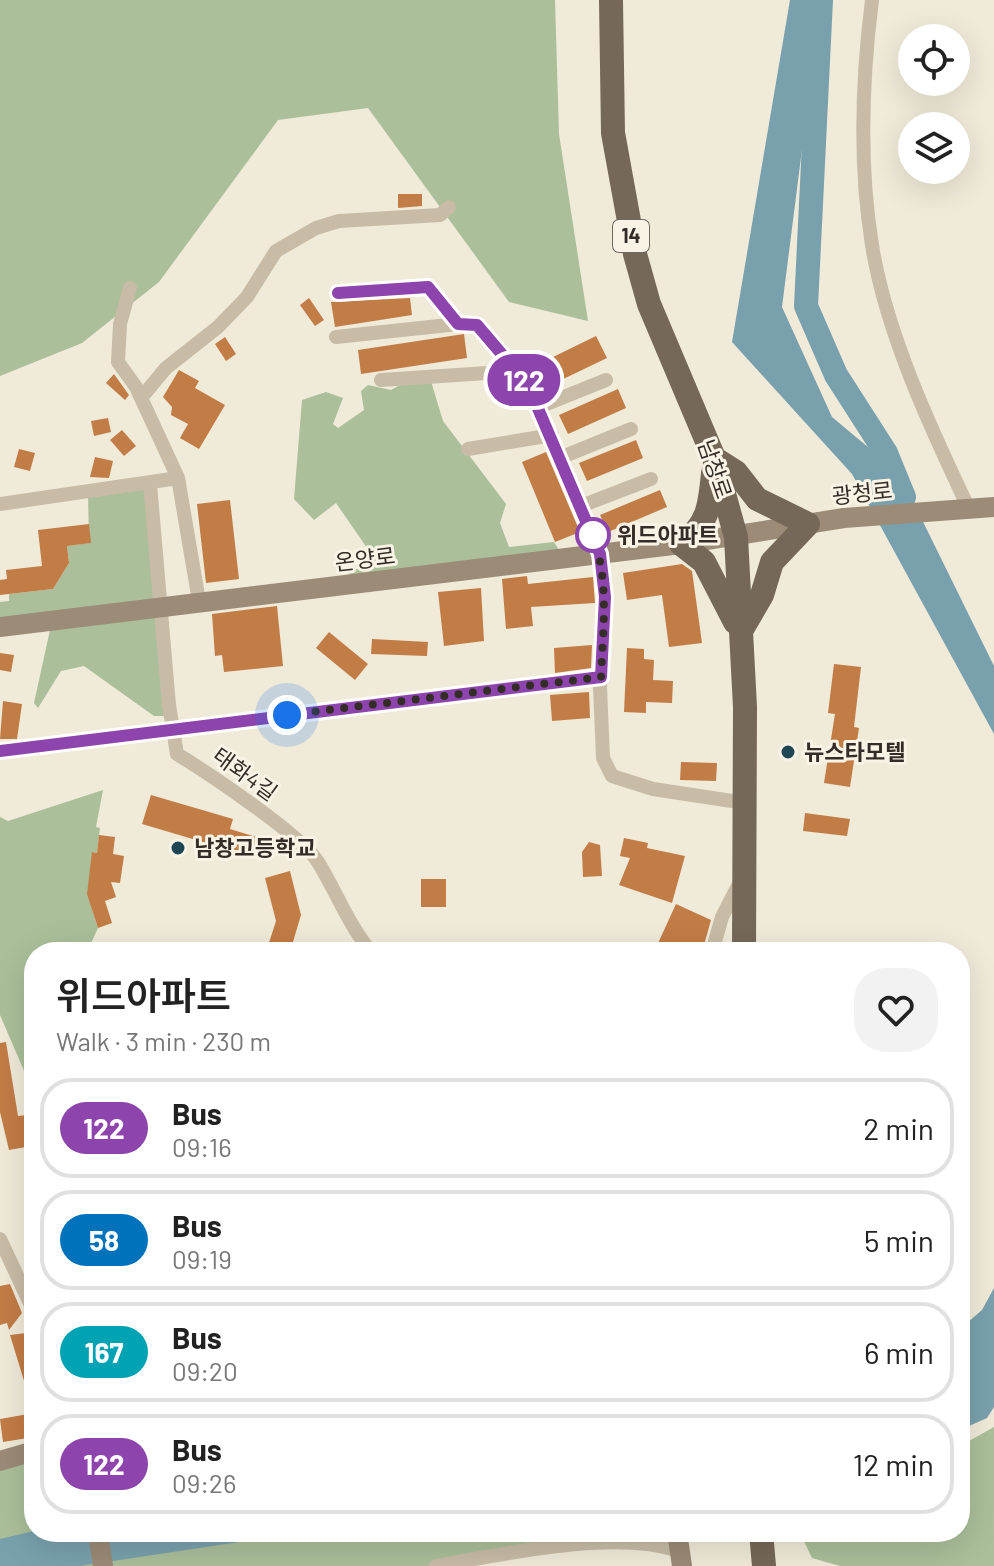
<!DOCTYPE html>
<meta charset="utf-8">
<style>
body{margin:0;font-family:Barlow,"Noto Sans KR",sans-serif;background:#f2f2f2;color:#222;height:100vh;display:flex;flex-direction:column;font-size:30px;white-space:nowrap}
*{box-sizing:border-box;margin:0}
p{font-size:26px;color:#767676}
.icon{flex:none;width:44px;height:44px;fill:none;stroke:currentColor;stroke-width:2;stroke-linecap:round;stroke-linejoin:round}
.map{position:relative;flex:1;overflow:hidden}
.side{position:absolute;left:24px;top:942px;width:946px;height:600px;display:flex;flex-direction:column;background:#fff;border-radius:32px;box-shadow:0 8px 32px #0002}
.side>*{flex:none}
.badge{padding:0 16px;border-radius:26px;font-size:28px;line-height:52px}
.tools{position:absolute;left:898px;top:24px;display:grid;gap:16px}
.tools a{display:grid;place-items:center;width:72px;height:72px;border-radius:50%;background:#fff;box-shadow:0 8px 32px #0002;font-size:40px}
.you{position:absolute;width:40px;height:40px;margin:-20px;border:6px solid #fff;border-radius:50%;background:#1a73e8;box-shadow:0 0 0 12px #1a73e833}
.map>.badge{position:absolute;translate:-50% -50%;box-shadow:0 0 0 4px #fff}
.round{display:grid;place-items:center;flex:none;width:84px;height:84px;border-radius:32px;background:#f2f2f2}
.summary{display:flex;align-items:center;justify-content:space-between;height:136px;padding:0 32px}
h1{font-size:38px;font-weight:600;line-height:60px}
ul{padding:0;list-style:none}
li{display:flex;align-items:center;gap:24px;height:100px;margin:0 16px 12px;padding:0 16px;border:4px solid #e0e0e0;border-radius:32px}
li div{flex:1}
li b{display:block;font-size:30px}
li em{font-style:normal}
li .badge{min-width:88px;font-weight:700;text-align:center}
.map>svg:first-child{display:block}
.green{fill:#abbf9a}
.water{fill:#79a1ad}
.lines{fill:none;stroke-linecap:round;stroke-linejoin:round}
.river{stroke:#79a1ad;stroke-width:24}
.building{fill:#c27c46}
.street{stroke:#c8bca6;stroke-width:14}
.secondary{stroke:#9b8b77;stroke-width:20}
.primary{stroke:#766858;stroke-width:24}
.line-casing{stroke:#fff;stroke-width:18}
.line{stroke:#8e44ad;stroke-width:12}
.walk{stroke:#342d27;stroke-width:8;stroke-dasharray:0 14.4}
.stop-dot{fill:#fff;stroke:#8e44ad;stroke-width:4}
.poi-dot{fill:#1e4654;stroke:#f8f3e5;stroke-width:3}
.labels{text-anchor:middle;stroke-width:6;stroke-linejoin:round;paint-order:stroke}
.shield{fill:#f8f3e5;stroke:#6f6860;stroke-width:2}
.shield-label{font-size:20px;font-weight:bold;fill:#342d27}
.street-label{font-size:22px;fill:#342d27;stroke:#f8f3e5}
.stop-label{font-size:22px;font-weight:bold;fill:#342d27;stroke:#f8f3e5;text-anchor:start}
.poi-label{font-size:22px;font-weight:bold;fill:#342d27;stroke:#f8f3e5;text-anchor:start}
</style>
<div class="map">
<svg width="994" height="1566" viewBox="0 0 994 1566">
<rect width="100%" height="100%" fill="#f0ead9"/>
<path class="green" d="M0 0H555L559 134 588 321 509 302 368 108 278 120 159 282 82 343 0 376Z
M416 376 430 378 443 421 506 504 500 523 509 547 554 542 564 558 347 575 374 558 336 503 314 520 294 499 302 400 326 392 343 398 333 424 338 428 364 410 361 391 368 385 391 390Z
M150 484 171 716H154L84 666 61 671 38 708 34 703 52 621 0 627V602L9 601V594L53 589 69 563 67 546 89 543 88 492Z
M103 790 96 827 100 828 97 853 92 852 91 906 98 928 87 952H34V1094L0 1015V817L8 821Z
M994 1427V1566H840L812 1558 802 1537 810 1532H960V1446Z
M34 1451V1532H677L679 1551 636 1541 432 1566H0V1461Z"/>
<path class="water" d="M790 0H821L782 307 832 417 899 473 994 666V734L852 474 732 342Z
M994 1288V1407L987 1418 960 1430V1329L982 1310Z
M34 1531V1532H305L80 1566H0V1539Z"/>
<g class="lines">
<path class="river" d="M821 0 806 306 836 375 886 453 904 497"/>
</g>
<path class="building" d="M398 194H422V206L398 208Z
M309 298 324 320 315 326 300 305Z
M410 298 412 315 335 327 331 302Z
M464 334 467 358 361 374 358 350Z
M596 336 607 358 557 382 547 360Z
M225 337 236 354 226 361 215 344Z
M179 370 199 381 195 388 225 405 199 449 180 438 188 424 171 415 172 407 163 397Z
M114 374 129 395 125 400 106 383Z
M618 389 626 408 568 434 559 415Z
M108 418 111 432 94 436 91 421Z
M122 430 136 446 124 456 110 440Z
M636 440 643 458 587 481 579 463Z
M19 449 35 453 30 471 14 467Z
M546 452 580 532 555 542 522 462Z
M95 457 113 461 109 478 90 477Z
M660 490 667 507 608 532 600 515Z
M230 500 239 579 206 583 197 504Z
M89 524 91 543 67 546 69 563 53 589 0 595V580L7 579 6 570 42 566 38 530Z
M682 564 692 571 702 643 669 647 662 595 627 600 623 573Z
M527 576 528 584 593 577 595 603 531 607 533 626 506 629 502 579Z
M481 588 484 641 444 646 438 592Z
M277 606 283 666 224 672 222 655 215 656 212 614Z
M329 632 368 664 355 680 316 648Z
M372 639 428 642 427 656 371 654Z
M592 645 591 668 555 673 554 648Z
M627 648 644 649V659L654 660 653 680 673 681 672 703 646 702V713L624 712Z
M0 653 14 655 11 672 0 670Z
M834 664 861 667 854 727 859 728 850 787 824 783 835 714 828 713Z
M589 692 590 718 552 721 550 695Z
M3 701 22 704 17 739H0Z
M681 762 717 763 716 781 680 780Z
M151 795 233 819 230 829 259 838 267 861 142 824Z
M805 813 850 819 847 836 803 831Z
M99 835 115 837 113 854 124 856 120 883 111 882 116 897 105 901 112 923 98 928 87 894 92 852 97 853Z
M624 838 648 843 647 848 685 856 672 903 619 885 630 858 620 856Z
M589 842 600 845 602 876 583 877 582 852Z
M290 871 301 915 290 952H266L276 921 265 878Z
M421 879H446V907H421Z
M676 904 711 920 702 952H654Z
M6 1042 18 1116 27 1115 29 1125 24 1131 26 1147 9 1150 0 1112V1043Z
M10 1284 22 1313 9 1330 7 1323 0 1325V1286Z
M34 1332V1406L32 1407 10 1335Z
M34 1413V1437L3 1442 0 1419Z"/>
<g class="lines">
<path class="street" d="M872 0C862 79 859 165 872 245 886 333 931 429 969 509
M130 288 120 324 118 362 136 387 178 478 199 601
M338 293 428 287 458 324 477 325 528 385 600 554 605 597 600 687 603 758 612 776 653 789 745 803
M336 337 458 324
M381 380 517 371
M141 398 166 368 218 327 247 297 276 251 316 228 339 221 440 215 449 207
M539 407 606 380
M468 449 552 435
M562 457 631 429
M150 484 169 705 177 754C208 773 301 835 318 862 337 893 348 924 371 952
M0 504 178 478
M581 506 651 479
M0 751 601 677
M712 952 722 917 741 880
M0 1239 34 1312
M436 1566C504 1554 614 1529 679 1551"/>
<path class="secondary" d="M0 627 681 544 844 518 994 507
M0 1461 34 1451
M98 1532 103 1566
M677 1532 682 1566"/>
<path class="primary" d="M611 0 613 133 635 254 649 304 714 458 736 537 745 707 744 952
M714 458 736 472 757 499 808 524 772 562 762 595 741 631
M713 473C710 504 709 525 681 544L704 562 735 622
M761 1532 764 1566"/>
</g>
<g class="lines">
<defs>
<path id="line" d="M0 751 601 677 605 597 600 554 528 385 477 325 458 324 428 287 338 293"/>
</defs>
<use href="#line" class="line-casing"/>
<use href="#line" class="line"/>
<path class="walk" d="M287 715 601 677C603 627 610 578 591 530L593 535"/>
</g>
<circle class="stop-dot" cx="593" cy="535" r="16"/>
<g class="poi-dot">
<circle cx="788" cy="752" r="8"/>
<circle cx="178" cy="848" r="8"/>
</g>
<g class="labels">
<rect class="shield" x="613" y="220" width="36" height="32" rx="6"/>
<g class="shield-label">
<text x="631" y="243">14</text>
</g>
<g class="street-label">
<text transform="translate(715 469) rotate(71)" y="8">남창로</text>
<text transform="translate(862 493) rotate(-6)" y="8">광청로</text>
<text transform="translate(365 559) rotate(-7)" y="8">온양로</text>
<text transform="translate(245 774) rotate(36)" y="8">태화4길</text>
</g>
<g class="stop-label">
<text x="617" y="543">위드아파트</text>
</g>
<g class="poi-label">
<text x="804" y="760">뉴스타모텔</text>
<text x="194" y="856">남창고등학교</text>
</g>
</g>
</svg>
<div class="tools">
<a><svg class="icon" aria-label="locate" viewBox="0 0 24 24"><circle cx="12" cy="12" r="6"/><path d="M12 2v4M12 18v4M2 12h4M18 12h4"/></svg></a>
<a><svg class="icon" aria-label="layers" viewBox="0 0 24 24"><path d="M12 4l9 5-9 5-9-5zM3 14l9 5 9-5"/></svg></a>
</div>
<div class="you" style="left:287px;top:715px"></div>
<b class="badge" style="left:524px;top:380px;background:#8e44ad;color:#fff">122</b>
<section class="side">
<div class="summary"><div><h1>위드아파트</h1><p>Walk · 3 min · 230 m</p></div><a class="round"><svg class="icon" aria-label="heart" viewBox="0 0 24 24"><path d="M12 20l-8-8c-3-5 5-10 8-4 3-6 11-1 8 4z"/></svg></a></div>
<ul>
<li><span class="badge" style="background:#8e44ad;color:#fff">122</span><div><b>Bus</b><p>09:16</p></div><em>2 min</em></li>
<li><span class="badge" style="background:#0072bc;color:#fff">58</span><div><b>Bus</b><p>09:19</p></div><em>5 min</em></li>
<li><span class="badge" style="background:#00a3b4;color:#fff">167</span><div><b>Bus</b><p>09:20</p></div><em>6 min</em></li>
<li><span class="badge" style="background:#8e44ad;color:#fff">122</span><div><b>Bus</b><p>09:26</p></div><em>12 min</em></li>
</ul>
</section>
</div>
